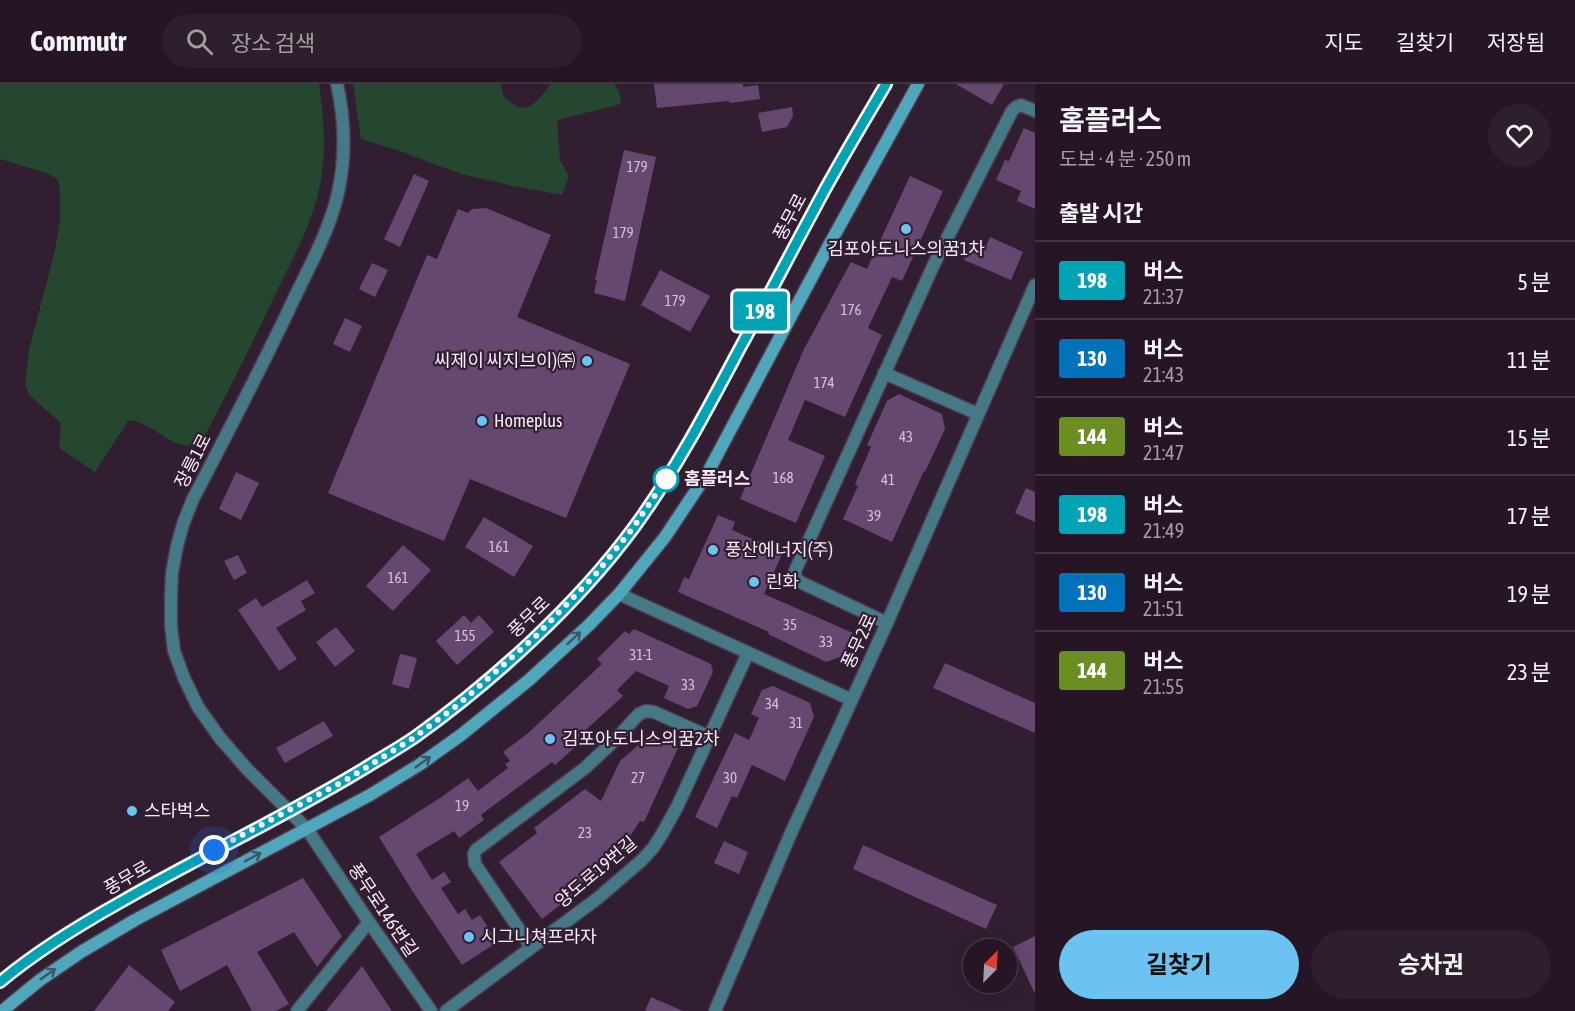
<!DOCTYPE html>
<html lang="ko">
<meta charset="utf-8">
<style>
body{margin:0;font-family:"Asap Condensed","Noto Sans KR",sans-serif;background:#2e1f2d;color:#f1f3f6;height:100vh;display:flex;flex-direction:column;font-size:22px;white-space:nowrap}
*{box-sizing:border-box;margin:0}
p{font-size:20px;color:#a49fa7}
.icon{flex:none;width:33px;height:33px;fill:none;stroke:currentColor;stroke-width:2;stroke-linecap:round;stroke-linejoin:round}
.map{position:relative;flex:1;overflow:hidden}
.drawer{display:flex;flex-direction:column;background:#261625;width:540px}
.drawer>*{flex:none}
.badge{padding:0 12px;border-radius:4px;font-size:21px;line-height:39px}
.needle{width:39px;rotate:24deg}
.buttons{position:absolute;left:963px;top:855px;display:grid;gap:12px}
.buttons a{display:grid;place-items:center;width:54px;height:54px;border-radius:50%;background:#261625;box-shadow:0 3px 15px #0003,0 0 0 2px #423542;font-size:30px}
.you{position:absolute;width:30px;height:30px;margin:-15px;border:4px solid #fff;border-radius:50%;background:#1a73e8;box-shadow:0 0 0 9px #1a73e833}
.map>.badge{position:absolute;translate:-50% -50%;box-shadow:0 0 0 3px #fff}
h2{padding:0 24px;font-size:22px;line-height:54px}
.round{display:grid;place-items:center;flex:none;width:63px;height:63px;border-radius:32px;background:#2e1f2d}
.overview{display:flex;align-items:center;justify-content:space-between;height:102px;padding:0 24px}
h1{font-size:28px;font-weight:700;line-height:45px}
.primary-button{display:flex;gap:12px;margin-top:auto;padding:12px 24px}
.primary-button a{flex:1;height:69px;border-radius:36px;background:#6cc3f2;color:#111;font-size:24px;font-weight:700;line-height:69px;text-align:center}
.primary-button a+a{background:#2e1f2d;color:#f1f3f6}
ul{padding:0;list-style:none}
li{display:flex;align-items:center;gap:18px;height:78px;padding:0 24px;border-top:2px solid #423542}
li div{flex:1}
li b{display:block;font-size:22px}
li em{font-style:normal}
li .badge{min-width:66px;font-weight:700;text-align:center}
header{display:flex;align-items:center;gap:36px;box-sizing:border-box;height:84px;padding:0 30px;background:#261625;border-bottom:2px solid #423542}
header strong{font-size:28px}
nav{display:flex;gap:33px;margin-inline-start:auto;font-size:21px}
.search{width:420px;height:54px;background:#2e1f2d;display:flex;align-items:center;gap:15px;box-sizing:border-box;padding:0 21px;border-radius:33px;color:#a49fa7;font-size:22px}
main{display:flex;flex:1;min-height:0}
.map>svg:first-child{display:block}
.green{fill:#254730}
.building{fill:#64486f}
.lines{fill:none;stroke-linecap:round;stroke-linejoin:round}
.street-casing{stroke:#4e3b4d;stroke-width:15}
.secondary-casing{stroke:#4e3b4d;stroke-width:15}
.street{stroke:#457985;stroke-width:12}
.secondary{stroke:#50a7bc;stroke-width:12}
.oneway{stroke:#3e5569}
.line-casing{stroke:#fff;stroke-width:14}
.line{stroke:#00a3b4;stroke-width:9}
.walk{stroke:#f9ebf8;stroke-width:6;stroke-dasharray:0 10.8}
.poi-dot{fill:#6cc3f2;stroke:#321e31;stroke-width:2}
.stop-dot{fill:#fff;stroke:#00a3b4;stroke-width:3}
.labels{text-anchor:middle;stroke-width:4.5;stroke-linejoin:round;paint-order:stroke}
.number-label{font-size:15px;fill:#d4c2d6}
.street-label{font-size:18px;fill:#f9ebf8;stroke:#321e31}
.poi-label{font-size:18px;fill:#f9ebf8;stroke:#321e31;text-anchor:start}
.stop-label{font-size:18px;font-weight:bold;fill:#f9ebf8;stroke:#321e31;text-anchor:start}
</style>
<header>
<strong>Commutr</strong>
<div class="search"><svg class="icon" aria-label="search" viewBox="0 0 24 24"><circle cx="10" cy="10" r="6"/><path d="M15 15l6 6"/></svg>장소 검색</div>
<nav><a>지도</a><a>길찾기</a><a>저장됨</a></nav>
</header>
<main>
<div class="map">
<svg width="1035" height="927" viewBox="0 0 1035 927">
<rect width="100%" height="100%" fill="#321e31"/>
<path class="green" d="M0 0H319C324 32 326 64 321 96 314 137 293 174 275 211 252 260 228 308 203 355 180 378 150 333 128 337L95 388 61 365 59 360 61 339 29 311 25 300 29 266 54 170 60 138V104L57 95 49 90 0 75Z
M353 0H501C501 7 503 13 509 17 528 34 539 14 551 0H614L619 7 621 20 557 36 560 76 569 92 562 111 513 102 462 90 436 81 403 68 361 55Z"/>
<path class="building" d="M654 0H743V3L758 1 760 15 730 19 729 17 657 24Z
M956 0H1004L992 21Z
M792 23 793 32 787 43 762 48 758 29Z
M1024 44 1035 49V125L1017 117 1021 107 996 96 1005 76 1009 77Z
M624 66 656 73 625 217 594 209 597 196H595Z
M414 90 429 97 400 163 384 155Z
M910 92 943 107 902 197 892 193 868 244 882 251 845 333 805 316 788 356 825 372 796 439 740 415 804 265 851 178 867 185Z
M486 124 551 151 517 233 630 280 566 434 470 395 444 457 328 409 427 171 437 175 458 125 468 129 472 125Z
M990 153 1023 168 1011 196 964 176 970 162 984 167Z
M372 179 388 186 375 213 359 205Z
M660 186 710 212 690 248 641 221Z
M345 234 362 242 350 268 333 260Z
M899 310 942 330 945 345 925 388 924 387 892 458 843 435 858 402 855 400 871 363 867 361 887 317Z
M236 388 259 399 241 436 219 425Z
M1026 404 1035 408V438L1015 429Z
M718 431 735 438 732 446 783 468 764 510 853 549 843 572 826 578 768 550 769 548 678 508 684 493 689 495Z
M484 433 533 462 514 493 465 463Z
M403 461 431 486 393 527 366 502Z
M238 471 247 489 234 496 224 477Z
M307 496 315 509 301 517 306 526 276 544 297 575 279 587 238 526 256 514 262 523Z
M464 531 471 539 479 531 494 548 457 581 436 557Z
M336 543 355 567 335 583 316 558Z
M634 545 711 580 713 588 697 622 688 625 664 614 669 602 636 587 617 606 623 612 578 653 582 657 555 681 552 678 490 724 481 731 484 736 459 754 454 747 416 770 432 796 444 788 451 798 441 804 458 830 465 825 472 836 480 831 494 853 493 861 462 881 413 808 379 753 440 714 468 694 478 707 508 684 505 680 510 677 503 668 527 650 602 580 597 575 625 547 629 550Z
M400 570 417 574 409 605 392 600Z
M945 579 1035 619V649L933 604Z
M773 602 810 619 814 633 785 697 752 681 737 714 732 712 717 744 695 733 735 649 749 656 759 634 751 630 762 606Z
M324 637 333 652 285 679 276 664Z
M650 651 678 664 644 738 640 737 621 766 609 779 571 808 573 811 542 835 499 778 537 749 534 744 585 705 601 717 620 677Z
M724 757 748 768 739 790 714 779Z
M863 761 997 821 986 845 853 785Z
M303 794 342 852 317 883 294 848 257 868 289 920 276 927H252L227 881 180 907 161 866Z
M1035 852V910L1013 863Z
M129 881 175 918 168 927H94Z
M362 882 392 927H326Z
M651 913 683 927H645Z"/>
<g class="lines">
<defs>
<path id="street" d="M337 0C345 36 346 73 338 109 329 148 309 183 292 219 261 285 227 350 193 415L183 440 177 462 172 489 171 512V542L174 567 184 594 198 623 220 654 247 685 307 745 369 838 431 927
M884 289 978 330
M619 510 852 616
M887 539 800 498 795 493V487L935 178 1012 27 1016 23 1021 21 1035 27
M531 863 475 780 474 770 476 766 585 684 615 656 639 630 646 627 654 628 710 653
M297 927 369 838
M446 927 598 814 642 776 653 764 662 750 677 723 748 569
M715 927 791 749 887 539 1035 201"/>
<path id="secondary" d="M0 898C38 866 81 840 125 815 204 770 287 732 365 684 381 674 399 664 415 653 493 597 578 520 635 442 678 382 712 316 747 251 770 209 792 167 815 124 837 82 862 41 886 0
M2 927 40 896 81 868 135 836 370 711 419 681 461 651 529 596 589 541 619 510 665 453 707 390 828 163 918 0"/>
</defs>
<use href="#street" class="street-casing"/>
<use href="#secondary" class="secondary-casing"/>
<use href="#street" class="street"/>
<use href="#secondary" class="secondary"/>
</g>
<defs><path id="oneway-shaft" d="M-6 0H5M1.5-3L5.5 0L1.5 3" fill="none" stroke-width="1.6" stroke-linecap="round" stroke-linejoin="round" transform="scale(1.5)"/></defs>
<g class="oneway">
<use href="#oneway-shaft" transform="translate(574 554) rotate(-43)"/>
<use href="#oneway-shaft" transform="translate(423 678) rotate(-35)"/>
<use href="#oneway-shaft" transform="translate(253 773) rotate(-28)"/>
<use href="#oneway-shaft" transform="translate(48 890) rotate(-35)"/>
</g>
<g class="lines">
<defs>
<path id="line" d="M0 898C37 867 78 842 119 819 200 772 285 733 365 684 381 674 399 664 415 653 493 597 578 520 635 442 676 386 708 324 741 262 766 217 790 170 815 124 837 82 862 41 886 0"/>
</defs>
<use href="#line" class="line-casing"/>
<use href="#line" class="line"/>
<path class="walk" d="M214 766 346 696 412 655 459 620 535 553 595 491 633 444 668 392 666 395"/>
</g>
<g class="poi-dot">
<circle cx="906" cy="145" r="6"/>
<circle cx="587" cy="277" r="6"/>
<circle cx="482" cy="337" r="6"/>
<circle cx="713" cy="466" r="6"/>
<circle cx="754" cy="498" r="6"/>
<circle cx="550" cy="655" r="6"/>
<circle cx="132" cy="727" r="6"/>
<circle cx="469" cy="853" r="6"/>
</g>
<circle class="stop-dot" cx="666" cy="395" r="12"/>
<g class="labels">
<g class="number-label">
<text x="637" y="88">179</text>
<text x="623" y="154">179</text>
<text x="675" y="222">179</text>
<text x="851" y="231">176</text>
<text x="824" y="304">174</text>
<text x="906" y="358">43</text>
<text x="783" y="399">168</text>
<text x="888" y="401">41</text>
<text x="874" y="437">39</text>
<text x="499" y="468">161</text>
<text x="398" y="499">161</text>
<text x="790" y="546">35</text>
<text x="465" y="557">155</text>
<text x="826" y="563">33</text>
<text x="641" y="576">31-1</text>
<text x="688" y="606">33</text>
<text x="772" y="625">34</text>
<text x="796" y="644">31</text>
<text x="638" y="699">27</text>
<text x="730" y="699">30</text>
<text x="462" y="727">19</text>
<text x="585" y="754">23</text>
</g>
<g class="street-label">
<text transform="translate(790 133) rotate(-62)" y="6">풍무로</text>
<text transform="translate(193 377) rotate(-63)" y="6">장릉1로</text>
<text transform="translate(529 533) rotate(-44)" y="6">풍무로</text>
<text transform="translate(859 557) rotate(-65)" y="6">풍무2로</text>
<text transform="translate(596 788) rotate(-40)" y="6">양도로19번길</text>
<text transform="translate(127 794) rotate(-30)" y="6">풍무로</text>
<text transform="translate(383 826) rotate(56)" y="6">풍무로146번길</text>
</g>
<g class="poi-label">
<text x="906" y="171" text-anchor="middle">김포아도니스의꿈1차</text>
<text x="575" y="283" text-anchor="end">씨제이 씨지브이)㈜</text>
<text x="494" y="343">Homeplus</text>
<text x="725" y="472">풍산에너지(주)</text>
<text x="766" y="504">린화</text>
<text x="562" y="661">김포아도니스의꿈2차</text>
<text x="144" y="733">스타벅스</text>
<text x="481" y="859">시그니쳐프라자</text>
</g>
<g class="stop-label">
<text x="684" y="401">홈플러스</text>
</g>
</g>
</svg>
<div class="buttons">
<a><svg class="needle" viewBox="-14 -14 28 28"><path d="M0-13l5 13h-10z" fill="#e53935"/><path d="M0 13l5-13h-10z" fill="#a49fa7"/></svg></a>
</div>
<div class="you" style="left:214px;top:766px"></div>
<b class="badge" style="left:760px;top:227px;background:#00a3b4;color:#fff">198</b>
</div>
<section class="drawer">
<div class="overview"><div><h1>홈플러스</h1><p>도보 · 4 분 · 250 m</p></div><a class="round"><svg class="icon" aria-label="heart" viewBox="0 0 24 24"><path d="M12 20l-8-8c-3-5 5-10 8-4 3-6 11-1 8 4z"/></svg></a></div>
<h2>출발 시간</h2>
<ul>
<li><span class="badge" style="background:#00a3b4;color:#fff">198</span><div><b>버스</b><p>21:37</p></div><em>5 분</em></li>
<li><span class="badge" style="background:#0072bc;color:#fff">130</span><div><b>버스</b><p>21:43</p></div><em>11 분</em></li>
<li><span class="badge" style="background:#6b8e23;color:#fff">144</span><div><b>버스</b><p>21:47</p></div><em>15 분</em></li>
<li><span class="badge" style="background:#00a3b4;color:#fff">198</span><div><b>버스</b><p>21:49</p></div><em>17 분</em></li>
<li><span class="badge" style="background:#0072bc;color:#fff">130</span><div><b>버스</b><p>21:51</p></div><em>19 분</em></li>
<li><span class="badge" style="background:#6b8e23;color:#fff">144</span><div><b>버스</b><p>21:55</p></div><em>23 분</em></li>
</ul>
<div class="primary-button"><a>길찾기</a><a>승차권</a></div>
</section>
</main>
